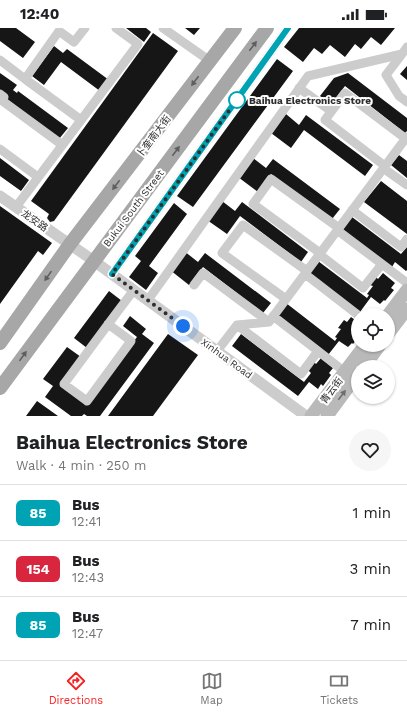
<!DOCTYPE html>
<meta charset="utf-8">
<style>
body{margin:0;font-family:"Work Sans","Noto Sans SC",sans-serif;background:#f6f6f6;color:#202124;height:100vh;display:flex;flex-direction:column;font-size:15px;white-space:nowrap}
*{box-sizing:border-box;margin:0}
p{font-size:13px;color:#757577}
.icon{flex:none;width:22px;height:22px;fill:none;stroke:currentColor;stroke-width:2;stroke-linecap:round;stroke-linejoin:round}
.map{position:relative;height:388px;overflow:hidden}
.sheet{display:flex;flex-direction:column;background:#fff;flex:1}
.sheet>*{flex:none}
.badge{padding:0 8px;border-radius:6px;font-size:14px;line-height:26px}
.fabs{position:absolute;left:351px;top:280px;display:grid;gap:8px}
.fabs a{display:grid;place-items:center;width:44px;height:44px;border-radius:50%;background:#fff;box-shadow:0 1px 3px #0004;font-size:20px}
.you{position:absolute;width:20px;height:20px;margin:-10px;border:3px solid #fff;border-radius:50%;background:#1a73e8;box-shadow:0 0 0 6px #1a73e833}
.map>.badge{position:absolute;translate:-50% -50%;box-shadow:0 0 0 2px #fff}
.round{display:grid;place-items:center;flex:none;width:42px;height:42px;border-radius:21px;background:#f6f6f6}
.head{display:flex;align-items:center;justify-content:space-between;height:68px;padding:0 16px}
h1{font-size:19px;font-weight:700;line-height:30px}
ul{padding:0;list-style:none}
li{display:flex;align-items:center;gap:12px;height:56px;padding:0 16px;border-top:1px solid #e0e0e0}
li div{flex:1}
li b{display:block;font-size:15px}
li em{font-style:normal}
li .badge{min-width:44px;font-weight:700;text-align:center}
.status{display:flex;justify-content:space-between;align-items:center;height:28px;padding:0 20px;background:#fff;direction:ltr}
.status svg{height:11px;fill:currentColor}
.menu{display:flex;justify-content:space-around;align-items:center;height:56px;border-top:1px solid #e0e0e0;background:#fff;font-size:11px;color:#757577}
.menu a{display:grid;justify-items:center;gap:2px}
.menu .on{color:#f72122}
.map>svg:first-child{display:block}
.building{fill:#161616}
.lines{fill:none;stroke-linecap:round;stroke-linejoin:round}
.minor{stroke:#ccc;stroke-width:9}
.tertiary{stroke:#ccc;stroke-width:11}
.secondary{stroke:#b9b9b9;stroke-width:13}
.primary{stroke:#a7a7a7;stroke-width:14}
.oneway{fill:#5f5f5f}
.oneway2{fill:#6d6d6d}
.line-casing{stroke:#fff;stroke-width:9}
.line{stroke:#00a3b4;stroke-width:6}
.walk{stroke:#2f2f2f;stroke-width:4;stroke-dasharray:0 7.2}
.stop-dot{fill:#fff;stroke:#00a3b4;stroke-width:2}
.labels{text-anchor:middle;stroke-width:4;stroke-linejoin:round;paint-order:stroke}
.stop-label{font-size:10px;font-weight:bold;fill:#2f2f2f;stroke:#fff;text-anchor:start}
.street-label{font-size:10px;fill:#2f2f2f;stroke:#fff}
</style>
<div class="status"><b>12:40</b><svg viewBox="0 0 49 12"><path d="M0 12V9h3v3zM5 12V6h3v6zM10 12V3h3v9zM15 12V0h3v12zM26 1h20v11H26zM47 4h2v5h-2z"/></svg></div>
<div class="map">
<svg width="407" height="388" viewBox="0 0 407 388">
<rect width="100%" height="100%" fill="#fff"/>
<path class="building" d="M0 0H16L35 14 23 30 0 13Z
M126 0H146L151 4 144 14Z
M185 0H200L194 7Z
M299 0H395L381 17 371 9 361 21 355 16 345 29 330 17 322 26 314 20 303 34 284 19Z
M153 5 178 23 54 193 50 194 47 190 49 186 31 173Z
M54 18 63 25 67 21 109 52 100 63 61 34 44 57 32 48Z
M277 31 293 43 193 179 177 168Z
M407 38V52L400 46Z
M0 45 17 57 13 62 17 65 18 63 68 100 59 111 7 72 8 69 0 63Z
M348 45 407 90V103L405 105 345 58 331 76 320 68 334 50Z
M286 86 299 97 306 87 373 137 365 148 304 102 291 120 271 105Z
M399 127 407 133V150L391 137Z
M0 130 29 152 21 163 0 148Z
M253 130 266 140 273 131 340 181 332 191 271 146 258 164 238 149Z
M381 153 407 173V206L364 174Z
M222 173 235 183 242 174 308 224 301 234 240 188 227 206 207 192Z
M174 175 187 186 149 238 158 245 146 262 129 249 141 233 135 228Z
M0 178 52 215 43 227 38 223 0 276Z
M352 189 401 226 407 219V242L406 243 395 234 392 239 342 202Z
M184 223 198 234 205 225 271 275 263 285 203 239 189 257 170 242Z
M318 233 367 270 369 267 367 266 373 258 370 257 376 249 378 251 383 245 395 255 391 260 394 262 385 273 384 272 380 276 371 269 360 284 308 245Z
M109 263 122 273 87 320 74 310Z
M286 275 335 313 337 310 335 309 341 301 338 300 344 292 347 294 351 289 358 294V310L353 316 352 315 348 319 339 313 328 327 277 288Z
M130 288 146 301 142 306 154 315 100 388H87L84 386 82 388H71L45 369 53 358 43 351 67 319 81 329 60 357 87 377 137 309 123 298Z
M168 306 198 327 153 388H108Z
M241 306 304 354 311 345 308 342 314 334 316 336 321 330 333 340 329 345 331 347 323 358 321 356 318 361 309 354 298 368 232 318Z
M37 373 58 388H26Z"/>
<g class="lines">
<path class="minor" d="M163 0 210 33
M402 26 386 47 399 68 407 74
M0 32 25 51 59 3 74 14 85 0
M25 51 81 92
M299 60 331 83
M0 66 4 69 1 72 61 116
M0 121 38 149
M385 138 325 92 345 65 406 111
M383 140 407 157
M16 179 138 16 116 0
M352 182 401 219 407 211
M337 202 407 255
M320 225 253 176 271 151 339 200
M319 226 363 260 382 236
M112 246 288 0
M305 246 358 287
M194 257 203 245 269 294
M286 271 222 225 243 197 307 243
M148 272 308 48 402 26 407 19
M273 288 345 344
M108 296 131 313 87 373 64 356C87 325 110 293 134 262
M237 297 301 346 318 323
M217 323 237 297 269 294 400 118 407 109"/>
<path class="tertiary" d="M0 168 94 233 306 388"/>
<path class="secondary" d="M388 287 407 262
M388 306 407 281
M364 339 380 317
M311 388 365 317
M327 388 358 346"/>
<path class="primary" d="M0 315 70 216 235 0
M0 360 267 0"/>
</g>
<defs><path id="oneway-solid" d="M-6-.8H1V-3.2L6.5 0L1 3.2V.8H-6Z"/></defs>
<g class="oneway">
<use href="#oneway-solid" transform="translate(253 18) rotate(-53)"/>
<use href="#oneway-solid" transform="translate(195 53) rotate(127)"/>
<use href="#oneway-solid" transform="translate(176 123) rotate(-53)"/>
<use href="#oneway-solid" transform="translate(116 157) rotate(127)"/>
<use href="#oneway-solid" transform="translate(48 248) rotate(125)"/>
<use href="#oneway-solid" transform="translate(23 328) rotate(-54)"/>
</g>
<use class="oneway2" href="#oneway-solid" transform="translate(342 367) rotate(-53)"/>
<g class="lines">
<defs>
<path id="line" d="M112 246 288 0"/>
</defs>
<use href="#line" class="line-casing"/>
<use href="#line" class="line"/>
<path class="walk" d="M183 298 112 246 238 70 237 72"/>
</g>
<circle class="stop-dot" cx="237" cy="72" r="8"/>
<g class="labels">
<g class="stop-label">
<text x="249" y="76">Baihua Electronics Store</text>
</g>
<g class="street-label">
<text transform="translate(153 108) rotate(-53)" y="4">卜奎南大街</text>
<text transform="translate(133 180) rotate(-53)" y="4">Bukui South Street</text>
<text transform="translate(35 192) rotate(35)" y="4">龙安路</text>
<text transform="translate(227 330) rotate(36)" y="4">Xinhua Road</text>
<text transform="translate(331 362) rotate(-53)" y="4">青云街</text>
</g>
</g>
</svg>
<div class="fabs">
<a><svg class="icon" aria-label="locate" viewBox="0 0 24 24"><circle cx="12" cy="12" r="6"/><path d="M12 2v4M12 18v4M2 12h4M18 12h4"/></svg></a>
<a><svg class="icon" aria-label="layers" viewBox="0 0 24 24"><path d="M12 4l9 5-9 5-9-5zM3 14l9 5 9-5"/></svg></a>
</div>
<div class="you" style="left:183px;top:298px"></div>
</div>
<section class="sheet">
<div class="head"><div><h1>Baihua Electronics Store</h1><p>Walk · 4 min · 250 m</p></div><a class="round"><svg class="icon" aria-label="heart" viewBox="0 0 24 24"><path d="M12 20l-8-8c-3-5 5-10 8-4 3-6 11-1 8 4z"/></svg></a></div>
<ul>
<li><span class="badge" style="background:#00a3b4;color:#fff">85</span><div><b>Bus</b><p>12:41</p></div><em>1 min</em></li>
<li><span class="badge" style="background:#d7263d;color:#fff">154</span><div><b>Bus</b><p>12:43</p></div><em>3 min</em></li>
<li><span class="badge" style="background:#00a3b4;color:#fff">85</span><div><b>Bus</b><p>12:47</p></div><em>7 min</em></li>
</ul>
</section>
<nav class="menu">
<a class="on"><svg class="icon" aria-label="directions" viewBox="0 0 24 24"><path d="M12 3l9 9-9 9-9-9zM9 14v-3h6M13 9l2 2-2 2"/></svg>Directions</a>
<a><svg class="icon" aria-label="map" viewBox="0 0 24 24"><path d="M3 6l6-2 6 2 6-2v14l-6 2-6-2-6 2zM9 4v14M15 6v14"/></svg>Map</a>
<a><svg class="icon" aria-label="tickets" viewBox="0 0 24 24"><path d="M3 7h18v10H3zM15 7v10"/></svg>Tickets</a>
</nav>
